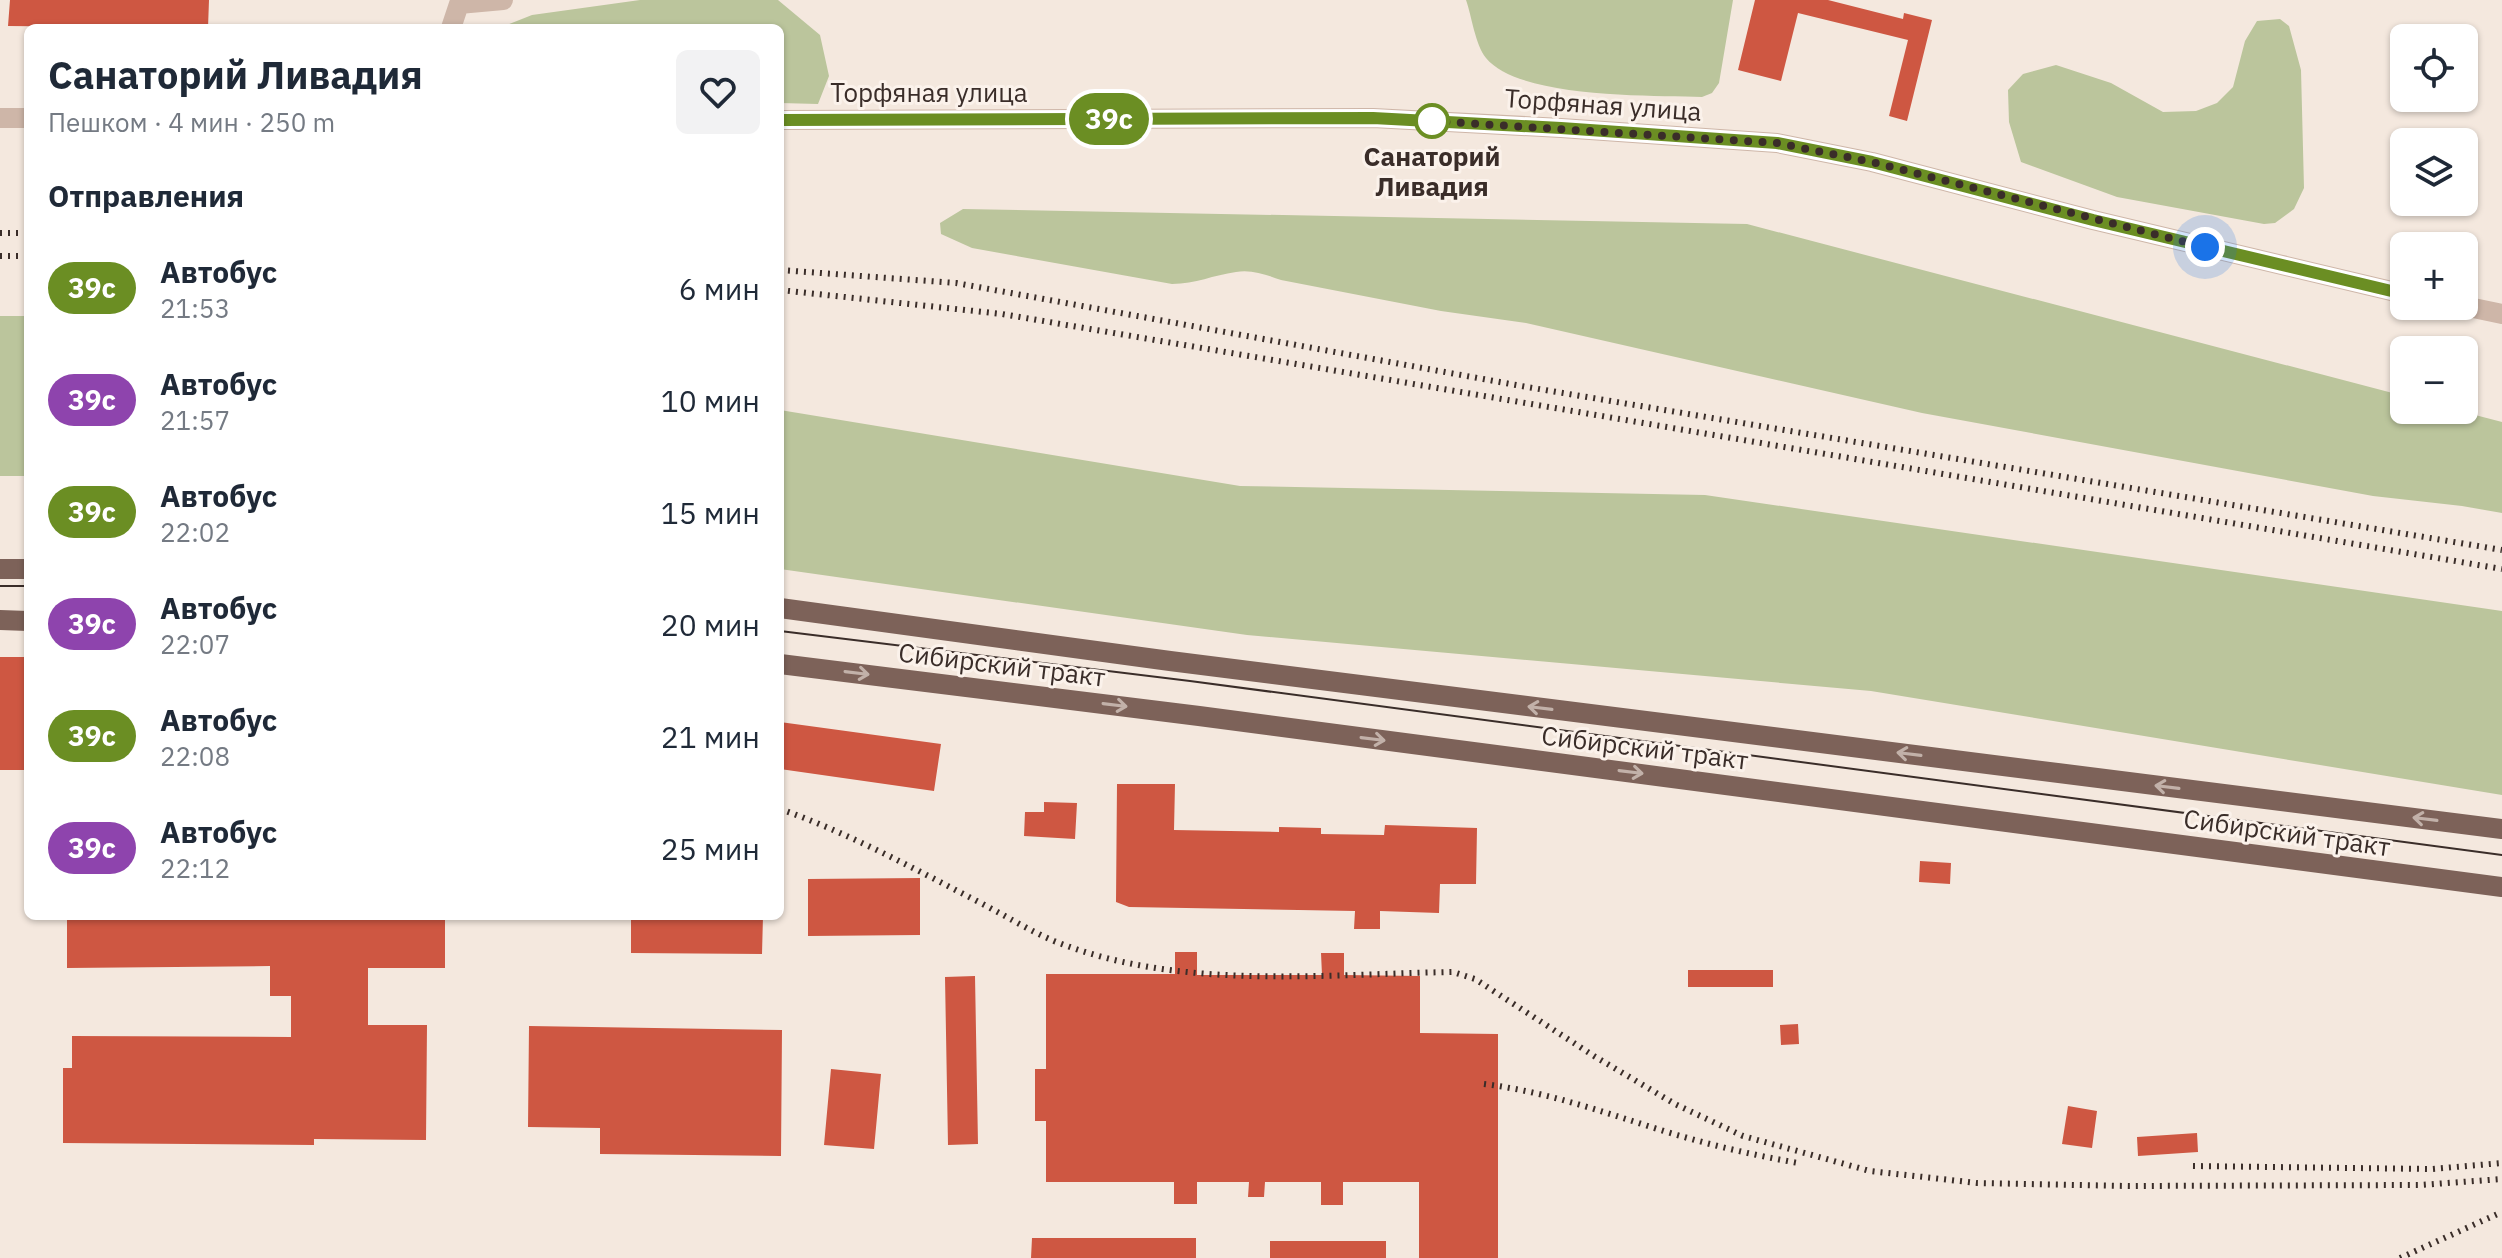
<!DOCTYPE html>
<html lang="ru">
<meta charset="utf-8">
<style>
body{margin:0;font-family:"IBM Plex Sans",sans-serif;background:#f2f2f3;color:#1f2937;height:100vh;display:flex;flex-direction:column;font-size:30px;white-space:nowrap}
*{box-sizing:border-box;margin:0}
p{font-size:26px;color:#747a83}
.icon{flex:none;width:44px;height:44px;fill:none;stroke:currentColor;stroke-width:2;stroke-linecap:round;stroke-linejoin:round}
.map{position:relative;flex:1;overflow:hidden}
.side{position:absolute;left:24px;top:24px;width:760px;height:896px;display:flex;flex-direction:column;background:#fff;border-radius:12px;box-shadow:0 2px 6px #0004}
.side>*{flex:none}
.badge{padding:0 16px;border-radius:26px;font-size:28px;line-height:52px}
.fabs{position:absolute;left:2390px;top:24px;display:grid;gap:16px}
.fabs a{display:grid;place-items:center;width:88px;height:88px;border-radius:12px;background:#fff;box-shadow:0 2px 6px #0004;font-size:40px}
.you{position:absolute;width:40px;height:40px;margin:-20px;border:6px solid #fff;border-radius:50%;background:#1a73e8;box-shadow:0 0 0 12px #1a73e833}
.map>.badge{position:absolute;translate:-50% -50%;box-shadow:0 0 0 4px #fff}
h2{padding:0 24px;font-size:30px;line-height:72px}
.round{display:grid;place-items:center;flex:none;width:84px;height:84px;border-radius:12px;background:#f2f2f3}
.summary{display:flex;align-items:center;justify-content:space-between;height:136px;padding:0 24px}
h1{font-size:38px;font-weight:700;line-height:60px}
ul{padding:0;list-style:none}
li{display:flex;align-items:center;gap:24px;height:112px;padding:0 24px}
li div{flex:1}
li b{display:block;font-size:30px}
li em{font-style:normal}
li .badge{min-width:88px;font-weight:700;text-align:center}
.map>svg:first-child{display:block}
.green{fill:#bbc59c}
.building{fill:#ce5742}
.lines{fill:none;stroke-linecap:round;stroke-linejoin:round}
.minor{stroke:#ceb6a8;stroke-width:20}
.tertiary{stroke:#ceb6a8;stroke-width:20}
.primary{stroke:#7d6259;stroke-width:20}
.tram{stroke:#3a2d29;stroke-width:2}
.rail{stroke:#3a2d29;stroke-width:6;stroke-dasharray:2 6;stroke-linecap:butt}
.oneway{stroke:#c2b1a9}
.line-casing{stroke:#fff;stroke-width:18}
.line{stroke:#6b8e23;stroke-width:12}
.walk{stroke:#3a2d29;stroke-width:8;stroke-dasharray:0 14.4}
.stop-dot{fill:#fff;stroke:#6b8e23;stroke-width:4}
.labels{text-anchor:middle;stroke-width:6;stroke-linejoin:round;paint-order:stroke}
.street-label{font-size:26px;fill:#3a2d29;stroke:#fbf2eb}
.stop-label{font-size:26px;font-weight:bold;fill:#3a2d29;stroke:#fbf2eb}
</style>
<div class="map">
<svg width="2502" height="1258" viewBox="0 0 2502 1258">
<rect width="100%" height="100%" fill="#f4e8de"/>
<path class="green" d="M640 0H778L820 35 829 76 818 104 780 103V28H499L532 15Z
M1466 0H1733L1719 83 1712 93 1702 97C1651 95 1520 99 1486 58 1475 44 1472 17 1466 0Z
M2280 19 2289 26 2301 70 2304 188 2294 209 2275 223 2264 224 2117 197 2021 162 2009 122 2008 90 2023 74 2056 65 2111 83 2163 112 2196 111 2217 103 2233 87 2245 41 2257 21Z
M963 209 1747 224 2404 396V410H2456L2502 422V513L2462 506 2373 496 1922 413 1526 323 1441 311 1281 280C1267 275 1251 269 1236 272 1213 275 1196 284 1172 284L972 248 941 234 940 223Z
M0 316H28V476H0Z
M780 410 1240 486 1705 495 2502 611V795L1871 691 1247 635 780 569Z"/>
<path class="building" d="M10 0H209L208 28 8 26Z
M1755 0H1828L1903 19 1904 13 1932 20 1907 121 1889 116 1908 40 1798 13 1781 81 1738 70Z
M0 657H28V770H0Z
M780 722 941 744 934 791 780 769Z
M1117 784H1175L1174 830 1279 832V827L1321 828V834L1384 835 1385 825 1477 828 1476 884H1440L1439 913 1380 911V929H1354L1355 911 1129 907 1116 902Z
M1044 802 1077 803 1075 839 1024 836 1025 812H1044Z
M1920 861 1951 863 1950 884 1919 882Z
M920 878V935L808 936V879Z
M67 916H445V968H368V1025H427L426 1140 314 1139V1145L63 1143V1068H72V1036L291 1037V996H270V966L67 968Z
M631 916H763L762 954 631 953Z
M1175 952H1197V975H1322L1321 953H1344V975L1420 976V1033L1498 1034V1258H1419V1182H1343V1205H1321V1182H1265L1264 1197H1248L1249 1182H1197V1204H1174V1182H1046V1121H1035V1069H1046V974H1175Z
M1688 970H1773V987H1688Z
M975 976 978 1144 948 1145 945 977Z
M1798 1024 1799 1044 1781 1045 1780 1025Z
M529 1026 782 1030 781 1156 600 1154V1128L528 1127Z
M831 1069 881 1074 874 1149 824 1145Z
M2068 1106 2097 1111 2092 1148 2062 1144Z
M2197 1133 2198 1152 2138 1156 2137 1137Z
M1032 1238H1196V1258H1031Z
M1270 1241H1386V1258H1270Z"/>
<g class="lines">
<path class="minor" d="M451 28 459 4 503 0"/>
<path class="tertiary" d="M0 118H28
M780 120 1373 118 1561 128 1777 143 1872 162 2093 220 2404 294
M2464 306 2502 314"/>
<path class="primary" d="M0 569H28
M780 608 1170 661 2502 829
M0 620 28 621
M780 664 1199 716 2502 887"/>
<path class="tram" d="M0 586H28
M780 631 1190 681 2502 855"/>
<path class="rail" d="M0 233H28
M0 256H28
M780 270 956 283 1527 387 2502 550
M780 290 1002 314 2502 569
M780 809C846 832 911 867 973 899 1001 913 1026 929 1054 941 1179 991 1322 974 1453 972L1475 979 1594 1056 1675 1104 1743 1136 1870 1171 1977 1183 2128 1186 2420 1185 2502 1179
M1484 1084C1548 1092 1606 1113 1667 1132 1710 1145 1753 1155 1798 1163
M2193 1166 2432 1169 2502 1163
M2400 1258 2502 1212"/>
</g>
<defs><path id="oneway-shaft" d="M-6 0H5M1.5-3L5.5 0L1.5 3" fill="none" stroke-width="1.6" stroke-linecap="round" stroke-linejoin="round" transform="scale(2)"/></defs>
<g class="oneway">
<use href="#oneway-shaft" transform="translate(857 673) rotate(7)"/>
<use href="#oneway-shaft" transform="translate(1115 705) rotate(7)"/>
<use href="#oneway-shaft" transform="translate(1540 708) rotate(-173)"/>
<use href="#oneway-shaft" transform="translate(1373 739) rotate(7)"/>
<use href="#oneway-shaft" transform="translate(1909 754) rotate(-173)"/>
<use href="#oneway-shaft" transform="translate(1631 772) rotate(7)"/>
<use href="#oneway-shaft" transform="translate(2167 787) rotate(-173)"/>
<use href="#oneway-shaft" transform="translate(2425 819) rotate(-173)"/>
</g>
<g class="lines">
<defs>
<path id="line" d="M780 120 1373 118 1561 128 1777 143 1872 162 2093 220 2404 294"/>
</defs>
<use href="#line" class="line-casing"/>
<use href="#line" class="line"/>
<path class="walk" d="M1432 121 1777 143 1872 162 2205 247"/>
</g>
<circle class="stop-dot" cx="1432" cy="121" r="16"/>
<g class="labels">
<g class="street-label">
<text x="929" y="102">Торфяная улица</text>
<text transform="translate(1603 105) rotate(4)" y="9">Торфяная улица</text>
<text transform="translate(1002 665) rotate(7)" y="9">Сибирский тракт</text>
<text transform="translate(1645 748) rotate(7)" y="9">Сибирский тракт</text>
<text transform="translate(2287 833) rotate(8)" y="9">Сибирский тракт</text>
</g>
<g class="stop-label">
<text x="1432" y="166">Санаторий<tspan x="1432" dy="30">Ливадия</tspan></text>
</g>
</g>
</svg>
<div class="fabs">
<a><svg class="icon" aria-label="locate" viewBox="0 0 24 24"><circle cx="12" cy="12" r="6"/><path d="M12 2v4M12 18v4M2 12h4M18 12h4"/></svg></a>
<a><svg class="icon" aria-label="layers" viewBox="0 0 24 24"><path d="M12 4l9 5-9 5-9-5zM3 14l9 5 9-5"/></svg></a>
<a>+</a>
<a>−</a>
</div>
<div class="you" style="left:2205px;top:247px"></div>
<b class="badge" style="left:1109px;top:119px;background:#6b8e23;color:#fff">39c</b>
<section class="side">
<div class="summary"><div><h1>Санаторий Ливадия</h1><p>Пешком · 4 мин · 250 m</p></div><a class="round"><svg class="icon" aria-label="heart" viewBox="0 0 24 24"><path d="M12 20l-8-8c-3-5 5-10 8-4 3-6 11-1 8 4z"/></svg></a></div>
<h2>Отправления</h2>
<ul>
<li><span class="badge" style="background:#6b8e23;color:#fff">39c</span><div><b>Автобус</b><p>21:53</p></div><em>6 мин</em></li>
<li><span class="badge" style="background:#8e44ad;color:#fff">39с</span><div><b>Автобус</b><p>21:57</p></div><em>10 мин</em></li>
<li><span class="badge" style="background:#6b8e23;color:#fff">39c</span><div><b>Автобус</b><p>22:02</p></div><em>15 мин</em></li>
<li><span class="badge" style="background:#8e44ad;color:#fff">39с</span><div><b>Автобус</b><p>22:07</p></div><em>20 мин</em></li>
<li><span class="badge" style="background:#6b8e23;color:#fff">39c</span><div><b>Автобус</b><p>22:08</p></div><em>21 мин</em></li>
<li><span class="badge" style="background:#8e44ad;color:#fff">39с</span><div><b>Автобус</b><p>22:12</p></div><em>25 мин</em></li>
</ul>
</section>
</div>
